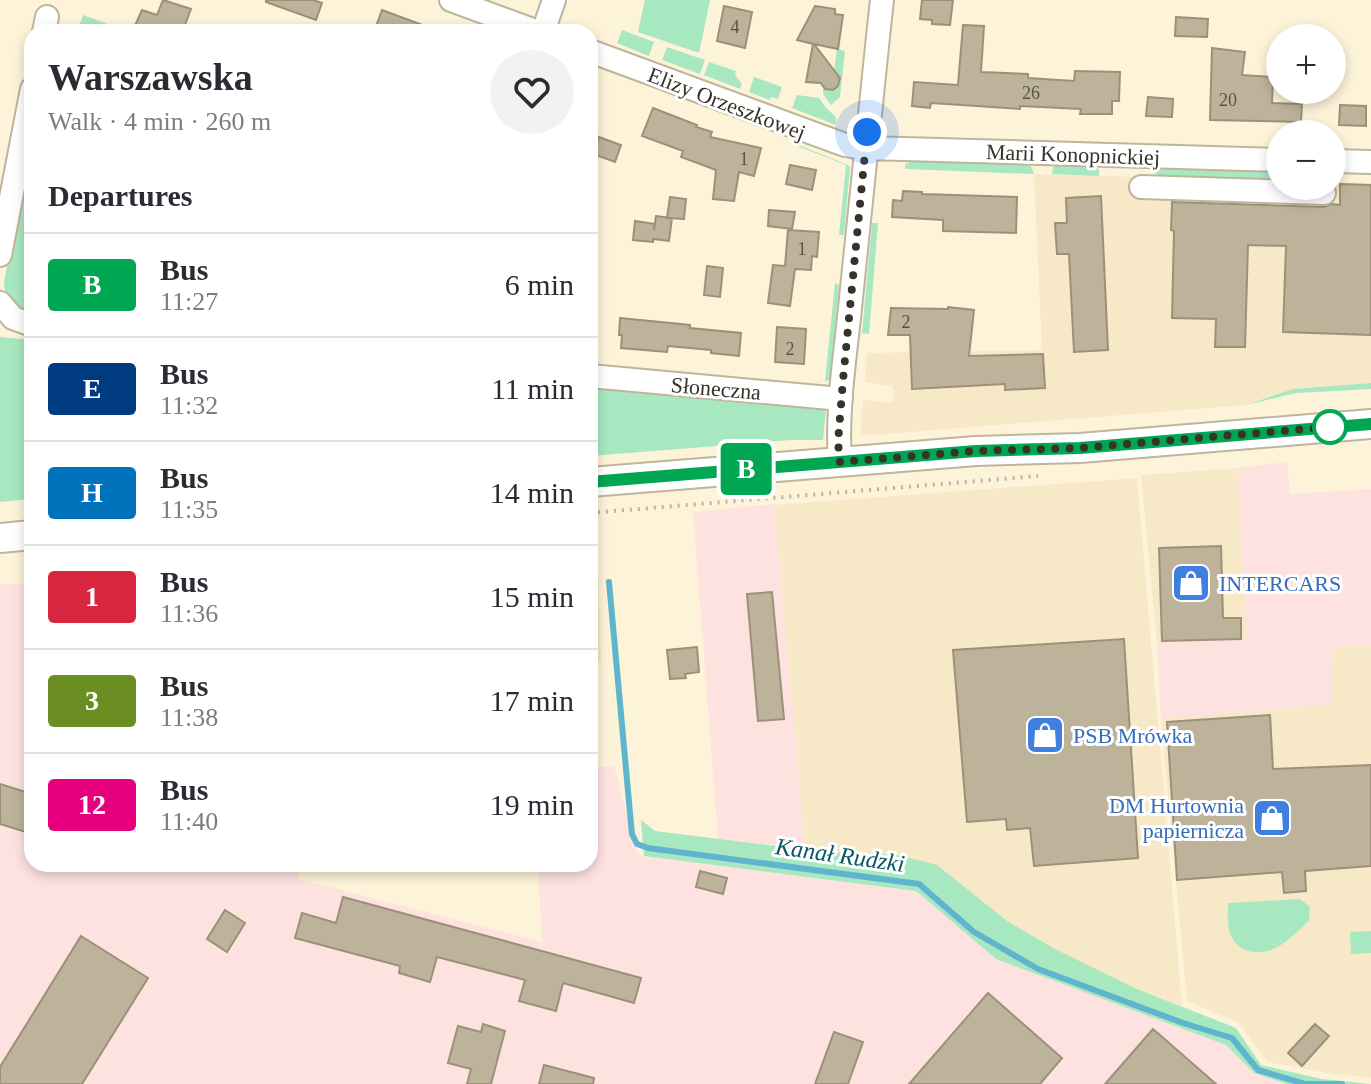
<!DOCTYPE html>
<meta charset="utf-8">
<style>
body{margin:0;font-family:"Times New Roman",serif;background:#f2f2f3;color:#2b2b33;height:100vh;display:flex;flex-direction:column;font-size:30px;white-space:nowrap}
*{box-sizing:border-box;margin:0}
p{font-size:26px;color:#7c7c81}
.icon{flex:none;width:44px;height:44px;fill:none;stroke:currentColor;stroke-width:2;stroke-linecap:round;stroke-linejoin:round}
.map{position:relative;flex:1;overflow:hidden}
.panel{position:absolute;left:24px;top:24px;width:574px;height:848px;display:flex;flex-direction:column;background:#fff;border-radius:24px;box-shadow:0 4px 12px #0003}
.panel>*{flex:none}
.badge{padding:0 16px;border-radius:6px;font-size:28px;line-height:52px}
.tools{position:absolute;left:1266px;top:24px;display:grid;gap:16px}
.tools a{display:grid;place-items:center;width:80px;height:80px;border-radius:50%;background:#fff;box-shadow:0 4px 12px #0003;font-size:40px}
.you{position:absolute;width:40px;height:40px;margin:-20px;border:6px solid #fff;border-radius:50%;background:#1a73e8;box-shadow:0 0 0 12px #1a73e833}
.map>.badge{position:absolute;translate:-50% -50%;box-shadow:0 0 0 4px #fff}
h2{padding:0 24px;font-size:30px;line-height:72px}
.round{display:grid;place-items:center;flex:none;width:84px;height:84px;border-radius:42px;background:#f2f2f3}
.headline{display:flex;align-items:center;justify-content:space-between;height:136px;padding:0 24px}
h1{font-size:38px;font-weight:700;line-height:60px}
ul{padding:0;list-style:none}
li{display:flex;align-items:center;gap:24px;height:104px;padding:0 24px;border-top:2px solid #e1e1e2}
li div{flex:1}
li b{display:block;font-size:30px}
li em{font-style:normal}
li .badge{min-width:88px;font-weight:700;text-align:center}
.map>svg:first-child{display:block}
.built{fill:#f7e9c8}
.industrial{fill:#fde2e0}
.green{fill:#a7e8c0}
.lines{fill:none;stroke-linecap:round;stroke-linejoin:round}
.stream{stroke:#5fb5cd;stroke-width:6}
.building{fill:#bdb39a;stroke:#9b9179;stroke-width:2}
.minor-casing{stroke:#bfb59c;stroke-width:26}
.major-casing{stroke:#bfb59c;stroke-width:32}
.path{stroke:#bcb4a0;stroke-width:4;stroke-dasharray:2 6;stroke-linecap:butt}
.minor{stroke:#fff;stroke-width:22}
.major{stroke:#fff;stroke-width:28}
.line-casing{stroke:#fff;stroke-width:18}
.line{stroke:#00a651;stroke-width:12}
.walk{stroke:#373329;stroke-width:8;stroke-dasharray:0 14.4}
.stop-dot{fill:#fff;stroke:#00a651;stroke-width:4}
.labels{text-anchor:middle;stroke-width:6;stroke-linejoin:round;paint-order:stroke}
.number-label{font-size:18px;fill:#585345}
.street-label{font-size:22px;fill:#373329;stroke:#fff}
.shop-label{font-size:22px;fill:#366cbe;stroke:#fff;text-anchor:start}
.water-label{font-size:24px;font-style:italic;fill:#085566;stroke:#fff}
</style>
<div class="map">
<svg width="1371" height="1084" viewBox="0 0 1371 1084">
<rect width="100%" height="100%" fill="#fdf3d9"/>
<path class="built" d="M1034 174 1280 181 1332 186V182L1371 183V383L1293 389 1246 405 860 436 863 400 893 403 894 391 892 386 865 382 867 353 1042 350Z
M1237 468 1247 637 1157 643 1141 475Z
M1137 478 1182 1006 1137 989 1055 949 1007 921 826 852 805 848 774 505Z
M597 541 601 661 590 662V542Z
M1371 645V1078L1326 1073 1268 1062 1238 1022 1187 1001 1161 719 1331 704V647Z"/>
<path class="industrial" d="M1287 462 1290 494 1371 489V645L1332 647 1331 704 1161 719 1157 643 1247 637 1237 468Z
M774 504 805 848 718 839 693 512Z
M0 584H32V864H297L298 879 542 942 538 864H590V768L614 766 637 853 644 856 916 891 996 959 1226 1045 1254 1073 1287 1084H0Z"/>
<path class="green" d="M645 0H710L699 53 638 32Z
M83 15 130 32H77Z
M622 30 654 42 649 56 617 43Z
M667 47 705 60 700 74 662 60Z
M837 49 845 51 840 97 831 105 823 94V89L833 91 839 86 840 77 834 70Z
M709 62 736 71 735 75 742 84 740 89 704 75Z
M754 77 782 87 778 99 771 97 770 100 749 92Z
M797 95 819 98 826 108 836 117V125L792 108Z
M32 137V311C15 308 4 299 4 282Z
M796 144 848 165 850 168 844 235H839L846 165 795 145Z
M909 157 1027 163 1032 168 1034 174 905 169V164L909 163Z
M1060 162 1095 164 1099 170V176L1052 174 1053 167Z
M1163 167 1280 169V181L1153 177 1158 170Z
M872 223H878L869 334 862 333Z
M835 283 839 285 830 380 825 381Z
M0 337 32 340V499L0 502Z
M1371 383V389L1296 393 1246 405 1293 389Z
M590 387 826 408 823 440H791L590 456Z
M641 820 655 831 826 852 898 855 937 865 1007 921 1055 949 1137 989 1236 1028 1261 1065 1322 1079 1371 1084H1287L1254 1073 1226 1045 996 959 916 891 644 856Z
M1300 899 1310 907 1309 920C1292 938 1270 961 1243 949 1236 945 1230 937 1229 929 1227 921 1228 911 1228 903Z
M1371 931V953L1351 954 1350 932Z"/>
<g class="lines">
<path class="stream" d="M609 582 630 813 632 834 637 844 648 848 919 884 974 932 1038 969 1183 1023 1232 1038 1258 1070 1305 1084H1342"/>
</g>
<path class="building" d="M163 0 191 9 185 25 197 30V32H146L134 28 142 10 157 15Z
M266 0H313L322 3 316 20 266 2Z
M922 0H953L950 25 932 24V20L920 19Z
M724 6 752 12 745 48 717 41Z
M815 6 835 9V14L843 15 838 49 814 44 840 78 838 86 833 90 825 89 821 83 806 82 813 44 797 40Z
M382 10 436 30 435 32H374Z
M1176 17 1208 19 1207 37 1175 36Z
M963 25 984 26 981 72 1028 74V78L1074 81 1075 71 1120 72 1119 101H1112V114H1080L1081 109 1020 106V109L931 103 930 108 912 106 914 82 958 85Z
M1212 48 1245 52 1242 75 1273 77 1272 103 1302 104 1301 122 1210 120Z
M1148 97 1173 99 1172 117 1146 116Z
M1340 105 1366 106V126L1339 125Z
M653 108 697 125 696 127 712 132 710 137 761 148 754 176 739 172 734 201 713 199 716 170 681 157 683 151 642 136Z
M599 137 621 145 615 162 593 154Z
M790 165 816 170 812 190 786 184Z
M1340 184 1371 185V335L1283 332 1286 246 1248 245 1245 347H1215L1216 319 1172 318 1174 231 1171 230 1172 202 1324 207 1332 204 1340 205Z
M903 191 922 192V194L1017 197 1016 233 943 231V220L892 217 893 200 902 201Z
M1101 196 1108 350 1074 352 1069 254H1057L1055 223H1067L1066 198Z
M670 197 686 199 684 219 667 218Z
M769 210 795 212 792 229 768 226Z
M656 216 672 218 669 241 653 239V242L633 240 635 221 655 224 654 230Z
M788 230 819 232 817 257 812 256 811 270 795 269 790 306 768 303 773 265 785 266Z
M707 266 723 268 720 297 704 295Z
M948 307 974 310 969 356 1043 354 1045 388 1005 390V384L912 389 910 335H888L891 308 948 309Z
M620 318 690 325V328L741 333 739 356 711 353V350L668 346 667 352 621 348 622 335H619Z
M777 327 806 329 804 364 775 362Z
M1221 546 1223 618H1241V639L1162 641 1159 548Z
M772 592 784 719 758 721 747 594Z
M1124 639 1138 858 1034 866 1030 828 1007 830 1006 819 967 822 953 650Z
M697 647 699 672 685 674 686 678 670 679 667 650Z
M1270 715 1273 769 1371 765V866L1305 871 1306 891 1284 893 1282 872 1177 880 1167 722Z
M0 784 32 794V834L0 824Z
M700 871 727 878 723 894 696 887Z
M343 897 641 978 634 1003 563 983 556 1011 519 1001 525 980 437 957 430 982 399 973 400 966 295 938 302 913 336 923Z
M225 910 245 923 227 952 207 939Z
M81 936 148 978 82 1084H0V1067Z
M988 993 1062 1058 1040 1084H909Z
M483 1024 505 1031 491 1084H467L471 1069 448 1063 458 1026 481 1032Z
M1315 1024 1329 1036 1302 1066 1288 1053Z
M1153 1029 1216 1084H1105Z
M834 1032 863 1042 848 1084H815Z
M544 1065 594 1078 593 1084H539Z"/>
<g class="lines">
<defs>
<path id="minor" d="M451 0 538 32
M44 32 47 17
M543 32 554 0
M590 51 845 145 865 148 904 149 1280 160
M1332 161 1371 162
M1141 187 1324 193
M0 255 32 89
M0 303 13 318 32 325
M590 376 841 399
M840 462C836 408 846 352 851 298 861 198 871 99 882 0"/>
<path id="major" d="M590 482 976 451 1080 448 1371 424
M0 538 32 535"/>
</defs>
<use href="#minor" class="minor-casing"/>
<use href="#major" class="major-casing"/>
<path class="path" d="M590 513 1038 476"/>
<use href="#minor" class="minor"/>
<use href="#major" class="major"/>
</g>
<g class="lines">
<defs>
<path id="line" d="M590 482 976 451 1080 448 1371 424"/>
</defs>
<use href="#line" class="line-casing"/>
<use href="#line" class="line"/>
<path class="walk" d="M867 132 843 380 838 442 840 462 976 451 1080 448 1330 427"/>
</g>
<defs>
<symbol id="shop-square" viewBox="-11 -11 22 22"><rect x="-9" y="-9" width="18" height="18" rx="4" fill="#3f7fe0" stroke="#fff"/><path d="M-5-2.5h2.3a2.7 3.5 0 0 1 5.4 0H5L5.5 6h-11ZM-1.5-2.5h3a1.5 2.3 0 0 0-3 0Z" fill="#fff"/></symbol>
</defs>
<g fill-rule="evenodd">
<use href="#shop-square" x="1169" y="561" width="44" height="44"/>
<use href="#shop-square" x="1023" y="713" width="44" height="44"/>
<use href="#shop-square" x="1250" y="796" width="44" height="44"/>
</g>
<circle class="stop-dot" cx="1330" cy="427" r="16"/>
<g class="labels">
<g class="number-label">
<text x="735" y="33">4</text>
<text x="1031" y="99">26</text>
<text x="1228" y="106">20</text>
<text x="744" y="165">1</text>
<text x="802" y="255">1</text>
<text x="906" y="328">2</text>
<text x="790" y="355">2</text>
</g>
<g class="street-label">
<text transform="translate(727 103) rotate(21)" y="8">Elizy Orzeszkowej</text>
<text transform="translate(1073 154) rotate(2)" y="8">Marii Konopnickiej</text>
<text transform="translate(716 388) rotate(5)" y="8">Słoneczna</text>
</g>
<g class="shop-label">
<text x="1219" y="591">INTERCARS</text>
<text x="1073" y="743">PSB Mrówka</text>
<text x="1244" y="813" text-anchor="end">DM Hurtownia<tspan x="1244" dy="25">papiernicza</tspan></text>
</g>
<g class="water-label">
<text transform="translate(840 855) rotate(8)" y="8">Kanał Rudzki</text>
</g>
</g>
</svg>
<div class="tools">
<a>+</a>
<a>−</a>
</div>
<div class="you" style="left:867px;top:132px"></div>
<b class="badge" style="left:746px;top:469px;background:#00a651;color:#fff">B</b>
<section class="panel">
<div class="headline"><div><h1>Warszawska</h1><p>Walk · 4 min · 260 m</p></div><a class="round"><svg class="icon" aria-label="heart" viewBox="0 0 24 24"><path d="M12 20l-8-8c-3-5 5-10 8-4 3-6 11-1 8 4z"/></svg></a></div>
<h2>Departures</h2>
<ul>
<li><span class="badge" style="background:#00a651;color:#fff">B</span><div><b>Bus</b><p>11:27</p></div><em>6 min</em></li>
<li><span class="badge" style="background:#003b80;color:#fff">E</span><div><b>Bus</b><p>11:32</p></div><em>11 min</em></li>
<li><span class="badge" style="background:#0072bc;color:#fff">H</span><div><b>Bus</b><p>11:35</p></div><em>14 min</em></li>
<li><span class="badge" style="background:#d7263d;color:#fff">1</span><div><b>Bus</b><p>11:36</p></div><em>15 min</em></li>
<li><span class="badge" style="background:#6b8e23;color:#fff">3</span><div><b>Bus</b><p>11:38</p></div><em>17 min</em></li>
<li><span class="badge" style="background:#e6007e;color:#fff">12</span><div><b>Bus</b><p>11:40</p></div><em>19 min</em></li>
</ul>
</section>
</div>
